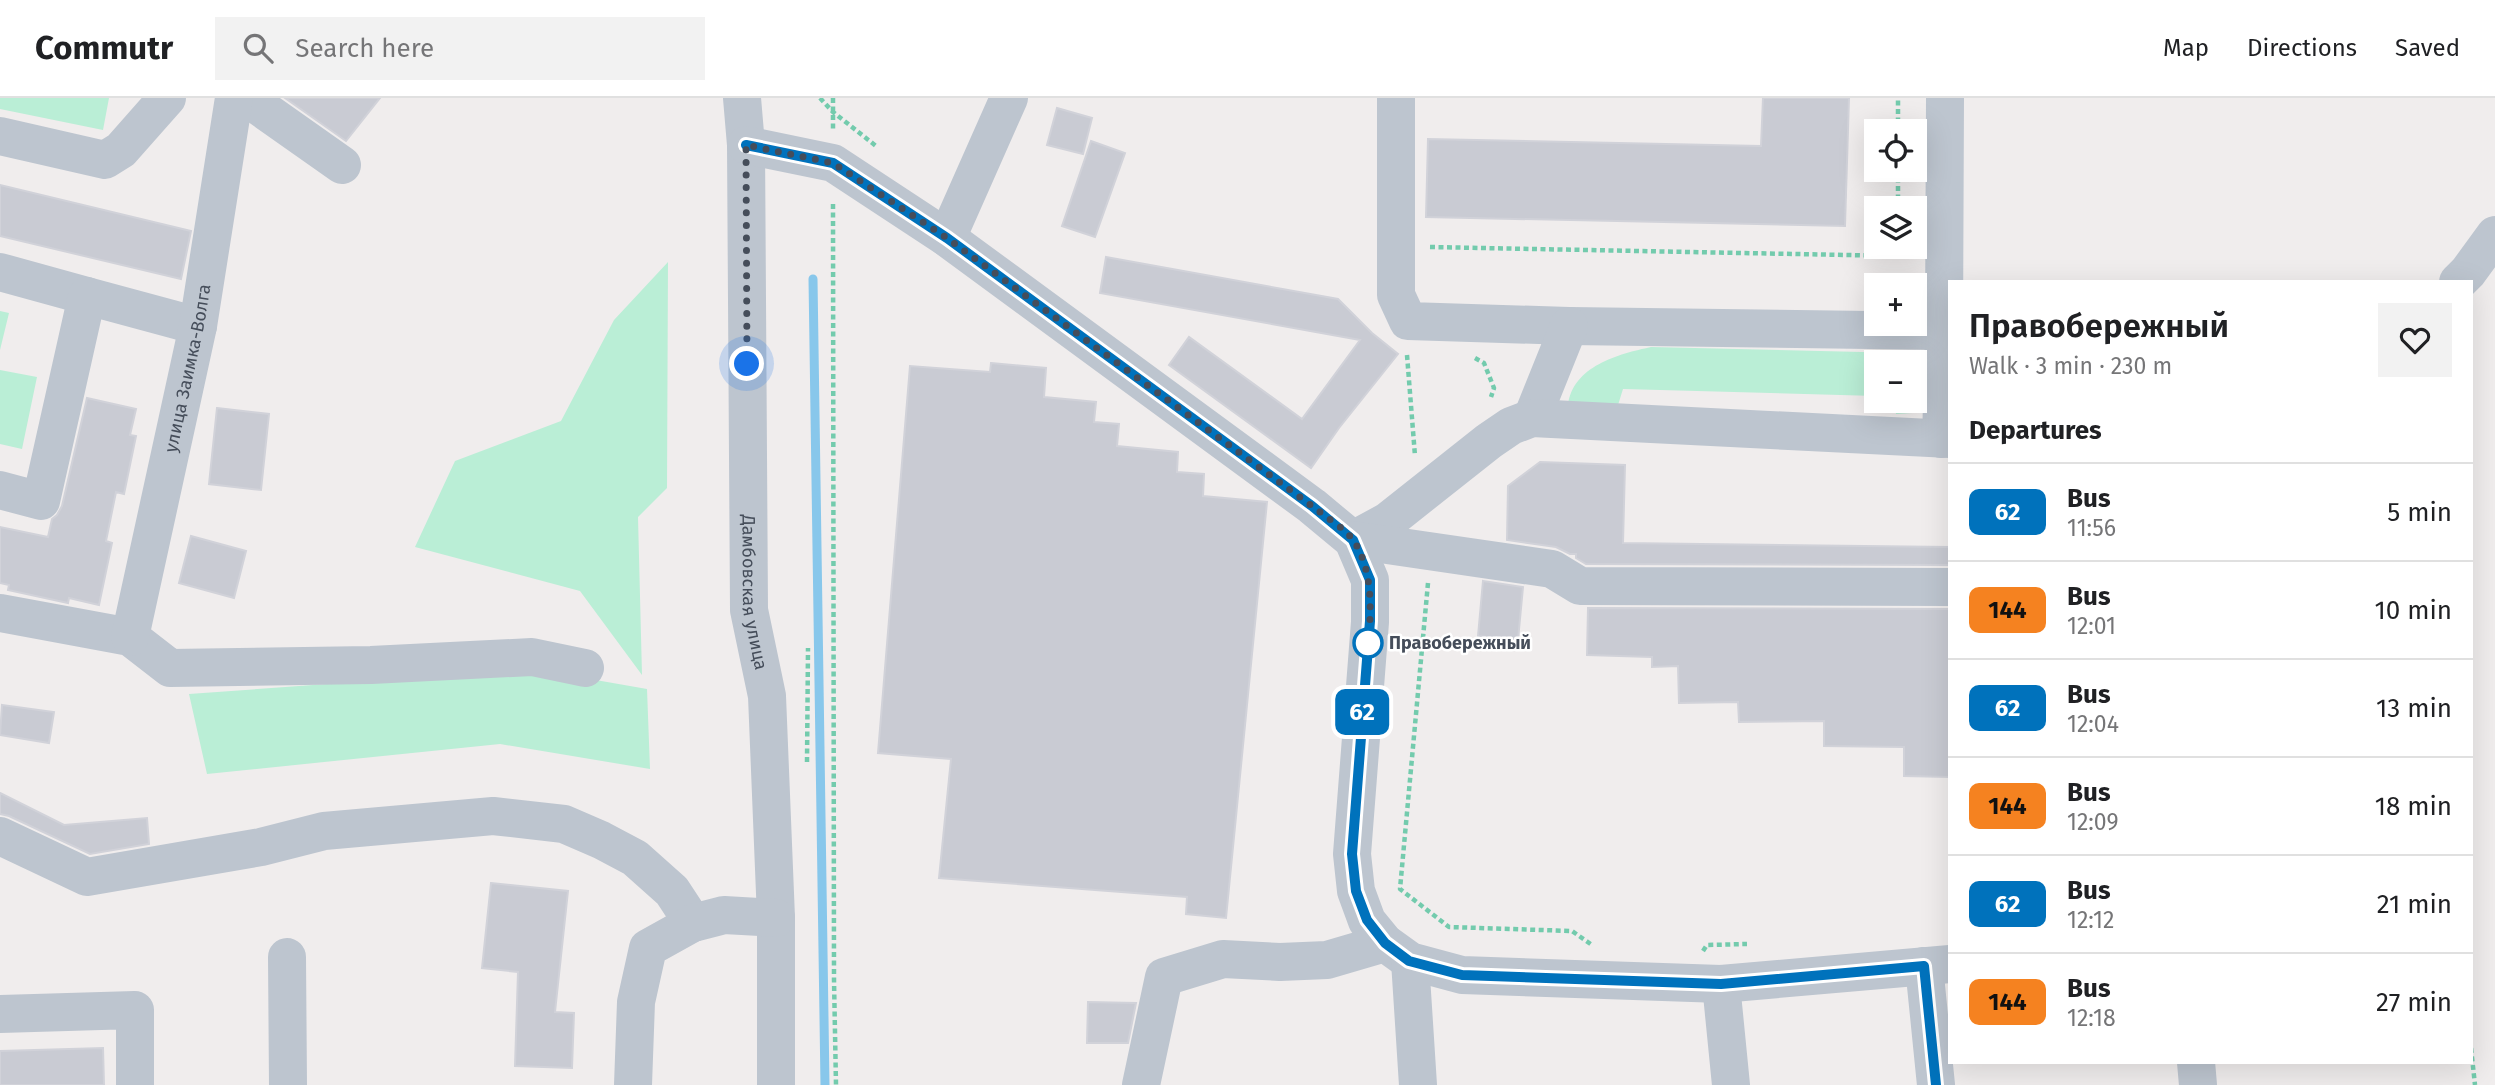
<!DOCTYPE html>
<meta charset="utf-8">
<style>
body{margin:0;font-family:"Fira Sans",sans-serif;background:#f2f2f2;color:#202124;height:100vh;display:flex;flex-direction:column;font-size:26px;white-space:nowrap}
*{box-sizing:border-box;margin:0}
p{font-size:23px;color:#757577}
.icon{flex:none;width:38px;height:38px;fill:none;stroke:currentColor;stroke-width:2;stroke-linecap:round;stroke-linejoin:round}
.map{position:relative;flex:1;overflow:hidden}
.panel{position:absolute;left:1948px;top:182px;width:525px;height:784px;display:flex;flex-direction:column;background:#fff;border-radius:0px;box-shadow:0 7px 28px #0002}
.panel>*{flex:none}
.badge{padding:0 14px;border-radius:10px;font-size:24px;line-height:46px}
.controls{position:absolute;left:1864px;top:21px;display:grid;gap:14px}
.controls a{display:grid;place-items:center;width:63px;height:63px;border-radius:0px;background:#fff;box-shadow:0 7px 28px #0002;font-size:35px}
.you{position:absolute;width:35px;height:35px;margin:-18px;border:5px solid #fff;border-radius:50%;background:#1a73e8;box-shadow:0 0 0 10px #1a73e833}
.map>.badge{position:absolute;translate:-50% -50%;box-shadow:0 0 0 4px #fff}
h2{padding:0 21px;font-size:26px;line-height:63px}
.round{display:grid;place-items:center;flex:none;width:74px;height:74px;border-radius:0px;background:#f2f2f2}
.overview{display:flex;align-items:center;justify-content:space-between;height:119px;padding:0 21px}
h1{font-size:33px;font-weight:600;line-height:52px}
ul{padding:0;list-style:none}
li{display:flex;align-items:center;gap:21px;height:98px;padding:0 21px;border-top:2px solid #e0e0e0}
li div{flex:1}
li b{display:block;font-size:26px}
li em{font-style:normal}
li .badge{min-width:77px;font-weight:700;text-align:center}
header{display:flex;align-items:center;gap:42px;box-sizing:border-box;height:98px;padding:0 35px;background:#fff;border-bottom:2px solid #e0e0e0}
header strong{font-size:33px}
nav{display:flex;gap:38px;margin-inline-start:auto;font-size:24px}
.search{width:490px;height:63px;background:#f2f2f2;display:flex;align-items:center;gap:18px;box-sizing:border-box;padding:0 24px;border-radius:0px;color:#757577;font-size:26px}
.map>svg:first-child{display:block}
.green{fill:#baeed6}
.lines{fill:none;stroke-linecap:round;stroke-linejoin:round}
.stream{stroke:#88c7eb;stroke-width:9}
.building{fill:#c9cbd3;stroke:#d1d2d9;stroke-width:2}
.path{stroke:#73cbad;stroke-width:4.5;stroke-dasharray:5 3.5;stroke-linecap:butt}
.minor{stroke:#bdc5cf;stroke-width:38}
.line-casing{stroke:#fff;stroke-width:16}
.line{stroke:#0072bc;stroke-width:10}
.walk{stroke:#454d5a;stroke-width:7;stroke-dasharray:0 12.6}
.stop-dot{fill:#fff;stroke:#0072bc;stroke-width:3.5}
.labels{text-anchor:middle;stroke-width:5;stroke-linejoin:round;paint-order:stroke}
.street-label{font-size:18px;fill:#454d5a;stroke:#fff}
.stop-label{font-size:18px;font-weight:bold;fill:#454d5a;stroke:#fff;text-anchor:start}
</style>
<header>
<strong>Commutr</strong>
<div class="search"><svg class="icon" aria-label="search" viewBox="0 0 24 24"><circle cx="10" cy="10" r="6"/><path d="M15 15l6 6"/></svg>Search here</div>
<nav><a>Map</a><a>Directions</a><a>Saved</a></nav>
</header>
<div class="map">
<svg width="2495" height="987" viewBox="0 0 2495 987">
<rect width="100%" height="100%" fill="#f0eded"/>
<path class="green" d="M0 0H109L103 32 0 11Z
M668 164 667 390 638 419 642 577 580 493 415 449 455 363 561 323 614 222Z
M0 213 9 215 0 252Z
M1651 249 1905 255 1917 259 1924 273 1922 306 1912 315 1896 316 1895 303H1914V264H1876V298L1623 291 1618 307 1568 308C1572 268 1619 256 1651 249Z
M0 272 37 279 22 351 0 346Z
M533 571 647 591 650 671 500 646 207 676 189 596Z"/>
<g class="lines">
<path class="stream" d="M813 181 825 987"/>
</g>
<path class="building" d="M285 0H380L346 43Z
M1763 0H1849L1845 128 1426 119 1428 41 1761 48Z
M1057 10 1092 20 1083 56 1047 47Z
M1091 43 1125 55 1095 139 1062 128Z
M0 87 191 133 181 181 0 138Z
M1106 159 1338 201 1372 235 1398 256 1339 330 1311 370 1169 267 1189 239 1302 321 1360 242 1100 195Z
M991 265 1046 270 1044 299 1096 304 1094 324 1119 326 1117 348 1178 354 1177 374 1204 376 1203 398 1267 404 1226 820 1186 816 1187 799 939 780 951 661 878 655 910 268 990 274Z
M87 300 136 311 130 337 136 338 124 396 116 394 106 443 112 445 99 507 69 500 68 505 8 492 9 487 0 485V429L48 439 52 421 57 417 62 408Z
M217 310 269 316 261 392 209 386Z
M1540 364 1625 367 1623 445 1950 449V467L1586 466 1576 460V456H1570L1556 449 1507 442 1508 388Z
M191 438 246 453 234 500 179 485Z
M1483 483 1523 489 1518 542 1478 538Z
M1588 510 1950 511V679L1904 678V649L1824 648V623L1739 624 1738 604 1679 605 1678 568 1652 569V559L1587 557Z
M2 607 54 614 49 645 0 637Z
M0 695 64 727 147 720 149 746 90 756 9 718 0 716Z
M491 785 568 793 555 914 574 915 572 970 515 968 518 874 482 870Z
M1088 904 1136 905 1128 945H1087Z
M103 950 104 987H0V953Z"/>
<g class="lines">
<path class="path" d="M820 0 833 14 876 48
M833 0V31
M1898 33V0
M833 106 834 882 836 987
M1898 110V72
M1430 149 1898 158V149
M1407 257 1415 358
M1475 260 1484 265 1494 290 1491 299
M1428 485 1400 791 1449 829 1572 833 1592 847
M807 664 808 550
M1703 853 1707 847 1747 846
M2471 950 2475 987"/>
<g class="minor">
<path d="M247 0 342 67"/>
<path id="s1" d="M742 0 746 47 749 512 767 598 776 820V987"/>
<path d="M1396 0V197L1408 223 1569 228 1944 233"/>
<path d="M0 38 105 62 121 52 167 0"/>
<path d="M746 47 833 65 947 140 1312 408 1353 442 1370 482V524L1352 756 1356 793 1367 823 1385 845 1410 863 1462 877 1721 886 1950 866"/>
<path d="M947 140 1009 0"/>
<path d="M0 174 87 198"/>
<path d="M2458 184 2468 174 2495 137"/>
<path d="M1532 320 1569 228"/>
<path d="M1941 341 1944 233 1945 0"/>
<path d="M0 392 41 403 87 198 198 228"/>
<path d="M1353 442 1388 423 1489 343 1511 328 1532 320 1950 341"/>
<path d="M1353 442 1552 471 1580 488 1950 489"/>
<path d="M0 515 130 539 170 570 371 567 532 559 585 570"/>
<path id="s2" d="M130 539 198 228 234 0"/>
<path d="M0 738 87 779 261 749 324 733 493 718 564 726 601 742 635 760 672 793 693 825"/>
<path d="M287 859 288 987"/>
<path d="M1410 863 1418 987"/>
<path d="M1924 868 1936 987"/>
<path d="M1721 886 1731 987"/>
<path d="M0 916 135 912V987"/>
<path d="M2196 964 2198 987"/>
<path d="M633 987 636 904 648 850 693 825 724 817 776 820"/>
<path d="M1141 987 1164 879 1223 861 1280 864 1327 862 1385 845"/>
</g>
</g>
<g class="lines">
<defs>
<path id="line" d="M746 47 833 65 947 140 1312 408 1353 442 1370 482V523L1352 756 1356 793 1367 822 1385 845 1409 863 1462 877 1721 886 1924 868 1936 987"/>
</defs>
<use href="#line" class="line-casing"/>
<use href="#line" class="line"/>
<path class="walk" d="M747 266 746 47 833 65 947 140 1312 408C1323 417 1347 432 1354 443 1374 475 1371 514 1368 550V545"/>
</g>
<circle class="stop-dot" cx="1368" cy="545" r="14"/>
<g class="labels">
<g class="street-label">
<text dy="6" stroke="none"><textPath href="#s2" startOffset="275">улица Заимка-Волга</textPath></text>
<text dy="6" stroke="none"><textPath href="#s1" startOffset="495">Дамбовская улица</textPath></text>
</g>
<g class="stop-label">
<text x="1389" y="551">Правобережный</text>
</g>
</g>
</svg>
<div class="controls">
<a><svg class="icon" aria-label="locate" viewBox="0 0 24 24"><circle cx="12" cy="12" r="6"/><path d="M12 2v4M12 18v4M2 12h4M18 12h4"/></svg></a>
<a><svg class="icon" aria-label="layers" viewBox="0 0 24 24"><path d="M12 4l9 5-9 5-9-5zM3 14l9 5 9-5"/></svg></a>
<a>+</a>
<a>−</a>
</div>
<div class="you" style="left:747px;top:266px"></div>
<b class="badge" style="left:1362px;top:614px;background:#0072bc;color:#fff">62</b>
<section class="panel">
<div class="overview"><div><h1>Правобережный</h1><p>Walk · 3 min · 230 m</p></div><a class="round"><svg class="icon" aria-label="heart" viewBox="0 0 24 24"><path d="M12 20l-8-8c-3-5 5-10 8-4 3-6 11-1 8 4z"/></svg></a></div>
<h2>Departures</h2>
<ul>
<li><span class="badge" style="background:#0072bc;color:#fff">62</span><div><b>Bus</b><p>11:56</p></div><em>5 min</em></li>
<li><span class="badge" style="background:#f58220;color:#111">144</span><div><b>Bus</b><p>12:01</p></div><em>10 min</em></li>
<li><span class="badge" style="background:#0072bc;color:#fff">62</span><div><b>Bus</b><p>12:04</p></div><em>13 min</em></li>
<li><span class="badge" style="background:#f58220;color:#111">144</span><div><b>Bus</b><p>12:09</p></div><em>18 min</em></li>
<li><span class="badge" style="background:#0072bc;color:#fff">62</span><div><b>Bus</b><p>12:12</p></div><em>21 min</em></li>
<li><span class="badge" style="background:#f58220;color:#111">144</span><div><b>Bus</b><p>12:18</p></div><em>27 min</em></li>
</ul>
</section>
</div>
